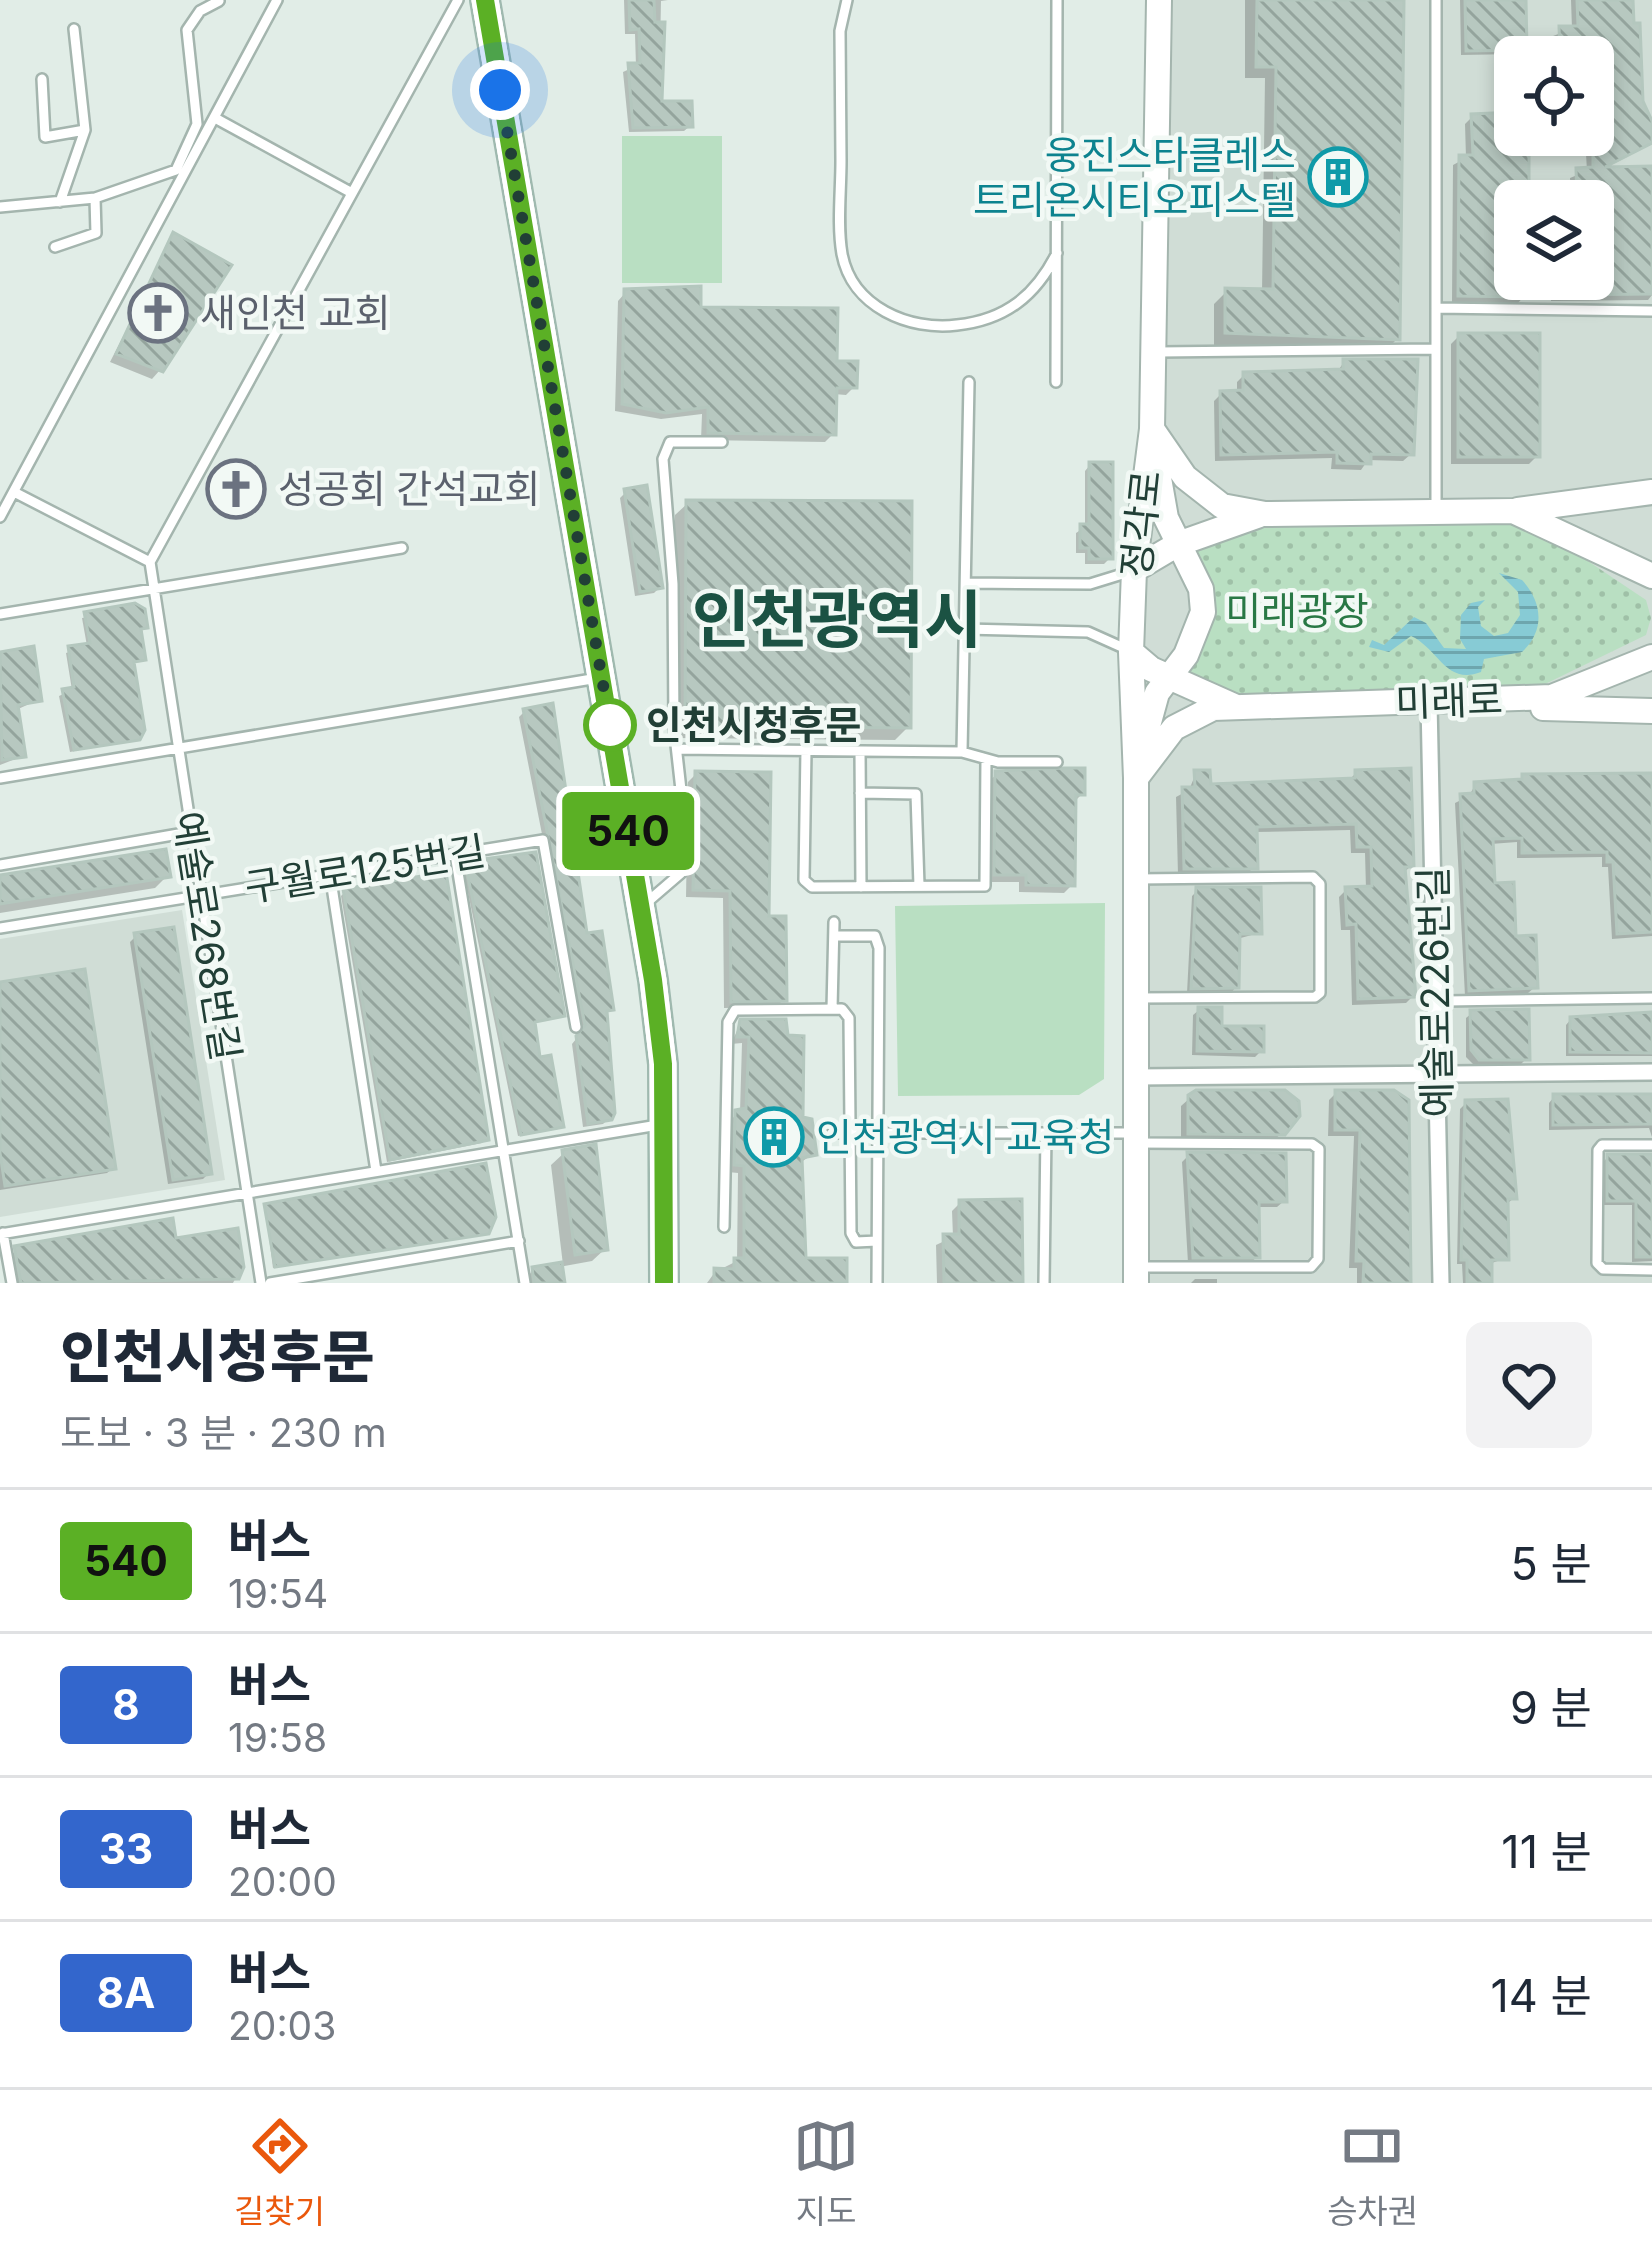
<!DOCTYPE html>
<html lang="ko">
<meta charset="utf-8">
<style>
body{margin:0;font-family:Inter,"Noto Sans KR",sans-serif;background:#f2f2f3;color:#1f2937;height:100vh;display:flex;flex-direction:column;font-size:45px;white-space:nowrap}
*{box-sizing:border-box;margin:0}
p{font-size:39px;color:#747a83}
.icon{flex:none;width:66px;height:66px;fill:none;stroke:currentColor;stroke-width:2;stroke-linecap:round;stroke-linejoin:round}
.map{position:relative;height:1283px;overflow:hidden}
.drawer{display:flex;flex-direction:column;background:#fff;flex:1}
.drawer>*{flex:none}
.badge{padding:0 24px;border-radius:9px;font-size:42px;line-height:78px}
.fabs{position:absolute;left:1494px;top:36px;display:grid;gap:24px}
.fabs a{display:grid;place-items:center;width:120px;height:120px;border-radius:18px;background:#fff;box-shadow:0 6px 18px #0003;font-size:60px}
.you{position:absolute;width:60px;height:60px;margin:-30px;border:9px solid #fff;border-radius:50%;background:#1a73e8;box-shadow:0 0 0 18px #1a73e833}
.map>.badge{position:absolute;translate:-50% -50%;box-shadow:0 0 0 6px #fff}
.round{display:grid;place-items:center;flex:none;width:126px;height:126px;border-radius:18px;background:#f2f2f3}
.head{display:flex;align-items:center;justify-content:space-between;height:204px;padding:0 60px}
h1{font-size:57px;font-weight:800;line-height:90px}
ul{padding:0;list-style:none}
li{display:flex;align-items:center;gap:36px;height:144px;padding:0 60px;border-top:3px solid #e0e1e3}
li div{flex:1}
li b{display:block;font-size:45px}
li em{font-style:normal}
li .badge{min-width:132px;font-weight:700;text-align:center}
.menu{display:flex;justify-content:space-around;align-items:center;height:168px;border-top:3px solid #e0e1e3;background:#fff;font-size:33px;color:#747a83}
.menu a{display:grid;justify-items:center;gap:6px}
.menu .on{color:#ea580c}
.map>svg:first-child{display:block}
.built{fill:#d0ddd6;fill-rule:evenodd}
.park{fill:url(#park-dots)}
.garden{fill:#b9dfc2}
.water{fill:url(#water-rules)}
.shadow{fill:#0003}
.building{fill:url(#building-back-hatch);stroke:#b4c7be;stroke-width:3}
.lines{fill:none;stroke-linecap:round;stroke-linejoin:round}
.service-casing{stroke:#a4b5ae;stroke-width:14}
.pedestrian-casing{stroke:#a4b5ae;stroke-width:20}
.tertiary-casing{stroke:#a4b5ae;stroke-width:28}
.secondary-casing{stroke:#9fb9af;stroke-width:32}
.service{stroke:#fff;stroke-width:9}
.pedestrian{stroke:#fff;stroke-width:15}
.tertiary{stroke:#fff;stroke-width:24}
.secondary{stroke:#fff;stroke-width:27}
.line-casing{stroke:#fff;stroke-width:27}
.line{stroke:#5bb025;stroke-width:18}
.walk{stroke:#213f36;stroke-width:12;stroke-dasharray:0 21.6}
.stop-dot{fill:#fff;stroke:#5bb025;stroke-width:6}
.labels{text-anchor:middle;stroke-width:9;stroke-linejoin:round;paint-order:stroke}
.culture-label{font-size:39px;fill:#0d838f;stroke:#f2f9f5;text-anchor:end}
.worship-label{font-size:39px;fill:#5b616d;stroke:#f2f9f5;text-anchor:start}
.street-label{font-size:39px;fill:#213f36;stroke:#f2f9f5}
.park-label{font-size:39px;fill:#297845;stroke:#f2f9f5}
.stop-label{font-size:39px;font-weight:bold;fill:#213f36;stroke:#f2f9f5;text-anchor:start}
.town-label{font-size:63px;font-weight:bold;fill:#1b5243;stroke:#f2f9f5}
</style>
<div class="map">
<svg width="1652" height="1283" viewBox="0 0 1652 1283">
<defs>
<pattern id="park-dots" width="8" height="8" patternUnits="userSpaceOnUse" patternTransform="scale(3)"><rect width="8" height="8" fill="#b9dfc2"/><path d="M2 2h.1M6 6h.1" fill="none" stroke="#9fc0a7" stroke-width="1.8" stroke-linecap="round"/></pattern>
<pattern id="water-rules" width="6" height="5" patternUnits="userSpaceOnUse" patternTransform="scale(3)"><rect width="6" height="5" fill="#87cbd5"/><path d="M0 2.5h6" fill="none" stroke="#6ea6ae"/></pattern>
<pattern id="building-back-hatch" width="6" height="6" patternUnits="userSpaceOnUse" patternTransform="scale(3)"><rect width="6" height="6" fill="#b7c8c0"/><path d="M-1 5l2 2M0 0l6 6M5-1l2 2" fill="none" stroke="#94a49d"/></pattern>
</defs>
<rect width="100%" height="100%" fill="#e1ede7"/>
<path class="built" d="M1159 0H1652V1283H1136V778ZM1515 57H1593V135H1515ZM1515 201H1593V279H1515Z
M182 910 225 1180 0 1217V939Z"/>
<path class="park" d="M1513 511 1646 600 1651 618 1646 635 1512 700 1238 707 1167 677 1203 612 1178 544 1265 514Z"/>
<path class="garden" d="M622 136H722V283H622Z
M1105 903 1104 1079 1079 1095 898 1096 895 906Z"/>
<path class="water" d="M1499 573 1522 580C1543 603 1545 631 1522 652L1484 659 1481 672C1446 686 1438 648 1411 636L1389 652 1369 647 1372 640 1384 645 1414 617 1426 623 1444 648 1466 649 1460 639 1461 615 1471 603 1485 600 1478 607 1481 626 1494 636 1508 633 1520 615 1518 592Z"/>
<path class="shadow" d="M624 0H668L661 1 659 104 690 126 684 131 629 132 623 72 636 66 635 34H625Z
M1245 0H1401L1397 339 1384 352 1214 345V304L1227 291 1262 292 1265 78H1245Z
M1460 0H1523L1524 48 1518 54 1461 55Z
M1571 0H1630L1640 102 1652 127V144L1601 170 1652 169V295L1648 300 1551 301V279H1593V201H1571L1570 178 1587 171 1585 137 1557 138 1593 135V57H1554L1553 36 1572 29Z
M1515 115V135H1525L1526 201H1515V279H1525V295L1518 303 1452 302 1453 165 1466 158 1465 124 1472 117Z
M174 236 160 370 152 379 110 362Z
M626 292 698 310 834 364 854 387 846 395 834 394 833 434 825 442 701 440 702 414 661 419 615 411 618 301Z
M1459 336 1537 456 1529 464H1451V344Z
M1344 362 1411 454 1403 461 1368 460 1361 470 1331 469 1332 458 1215 461 1214 401 1221 394H1237V382L1244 375 1337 372Z
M1090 465 1110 558 1104 564H1085V553H1076V533L1085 527V471Z
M626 492 660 587 654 593 635 596 620 498Z
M688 503 908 727 895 740 674 738 675 515Z
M142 610 143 659 132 664 137 738 70 752 59 696 72 690 66 653 87 646 82 618Z
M32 650 38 700 16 710 23 756 0 765V655Z
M525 711 584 937 611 1009 606 1015 609 1118 603 1124 583 1127 572 1044 581 1033 519 717Z
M1196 773 1208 787 1348 781 1356 773 1411 866 1402 874 1413 996 1406 1003 1352 1005 1350 930H1341L1339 897 1346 890 1366 889 1365 853H1351L1350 830 1254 832V867L1247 874 1178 875 1176 797 1189 790Z
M696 774 766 920 784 999 776 1007 724 1008 723 898 686 897 688 782Z
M997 774 1082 794 1073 803 1072 885 1064 893 1019 892V882H988V782Z
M1652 776V936L1612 939 1608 867H1602V857L1517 858V842L1491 844 1493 886 1535 987 1528 993 1465 996 1455 803 1469 796 1475 785 1518 783 1523 777Z
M477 863 562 1015 532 1023 558 1129 518 1136 464 873Z
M167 876 155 888 0 913V878Z
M1198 890 1259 933 1237 939 1236 987 1231 993H1187L1192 896Z
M345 892 486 1139 482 1143 387 1162 341 896Z
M136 936 209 1173 203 1179 168 1184 130 942Z
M0 985 113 1168 107 1173 0 1190Z
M1199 1010 1219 1028 1261 1051 1255 1057 1192 1055 1193 1015Z
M1472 1013 1527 1058 1521 1064H1473L1466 1057V1018Z
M1652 1016V1056H1566V1025L1571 1019Z
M741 1022 800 1119 813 1154 800 1163 803 1261 844 1283H707L715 1272 737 1261 738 1173 728 1172 729 1121 740 1112 742 1043 731 1044Z
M1336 1093 1406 1101 1408 1283H1357V1268H1349L1354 1136H1328L1329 1100Z
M1554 1097H1652V1137L1649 1128 1549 1130V1103Z
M1190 1098 1282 1132 1274 1141H1181V1106Z
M1466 1103 1514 1198 1508 1203 1506 1258 1489 1264V1283H1463L1462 1264H1457L1460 1109Z
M564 1153 605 1249 592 1261 559 1267 562 1283H523L533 1270 563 1265 551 1165Z
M1189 1155 1284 1201 1277 1207H1256L1257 1257 1250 1263H1188L1182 1162Z
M1652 1155V1261L1632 1262V1205H1602L1603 1162 1608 1157Z
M960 1203 1020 1283H937L936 1245 953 1237 952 1211Z
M265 1207 487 1232 273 1268Z
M173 1242 241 1267 233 1283H17L12 1253Z
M1195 1279H1217V1283H1191Z"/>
<path class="building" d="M629 0H654L655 22H665L662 101H692L693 127 633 128 628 63H640L639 29 630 30Z
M1257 0H1404L1400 340 1225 333V288L1273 289 1276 67H1256Z
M1465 0H1526L1527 50 1466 51Z
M1577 0H1633L1634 23H1640L1643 101 1652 121V143L1605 167 1652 166V294L1557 295V279H1593V201H1577L1576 168 1593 167V57H1560L1559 26H1578Z
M1515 112V135H1528L1529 156V201H1515V279H1528V297L1458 296 1459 155H1473L1471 114Z
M173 232 232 265 163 372 116 354Z
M701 286V307L838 308 837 361H858L857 388H837L836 435 708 433V407L666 413 622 404 624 289Z
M1458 333H1540V457H1458Z
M1343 359H1418L1414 455 1371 454V464L1337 463V452L1221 455 1220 391 1243 390V372L1343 369Z
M1089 462H1113V559H1089V548H1080V524H1089Z
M647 485 663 588 640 592 624 489Z
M686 500 912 501 911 728 685 726Z
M135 603 145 609 148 628 141 629 146 660 134 662 145 730 140 740 74 750 62 689 74 687 68 646 90 643 84 612Z
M34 646 42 701 18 705 26 757 2 760 0 652Z
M553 703 587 933 602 931 614 1010 607 1011 615 1113 612 1120 588 1124 576 1036 585 1025 523 709Z
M1064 768H1085V795H1076L1075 886 1026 885V875H994L995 771Z
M1411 768 1414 867H1405L1416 997 1358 999 1356 924 1347 925 1345 887 1372 886 1371 847H1357L1356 824 1257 827 1258 869H1184L1182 787H1195L1194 770H1210L1211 784 1355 778V770Z
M695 771 771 772 769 916H786L787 1001 731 1002 730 891 693 890Z
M1652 773V932L1617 934 1613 862H1607V852L1522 853V838L1493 839 1495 883 1514 882 1516 936 1536 935 1538 988 1469 991 1460 794 1474 793V782L1522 779V774Z
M166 849 171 877 0 904V875Z
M536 852 565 1016 535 1022 540 1057 551 1055 564 1127 521 1135 466 867 476 860Z
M446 872 489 1140 390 1160 343 889Z
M1196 887H1261L1262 934H1240L1239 988 1191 989Z
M174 927 212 1174 173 1180 134 933Z
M85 969 116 1169 5 1186 0 1153V982Z
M1198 1007H1222V1026H1264V1052L1197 1051Z
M1529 1009 1530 1060H1479L1471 1050 1470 1010Z
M1652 1012V1053L1570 1052V1017Z
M740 1019H786L788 1035 804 1036 803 1117 812 1119 817 1155 802 1158 806 1258H847V1283H714V1268L734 1269V1258H744V1166L734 1165 735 1110 746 1108 749 1037H737Z
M1196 1090H1285L1299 1101 1300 1116 1285 1135 1188 1134V1095Z
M1335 1090H1394L1409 1100 1411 1283H1363L1364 1261H1356L1360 1130H1335Z
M1553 1094H1652V1124L1553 1125Z
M1508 1099 1517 1199H1508L1509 1260H1492V1283H1467V1260H1461L1465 1100Z
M596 1144 608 1250 575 1255 562 1150Z
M1187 1152 1286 1153 1287 1202H1259L1260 1258H1193Z
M1607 1154H1652V1257H1636V1201H1607Z
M486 1163 496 1217 489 1234 275 1267 264 1204Z
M1022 1199 1023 1283H944L943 1234H959V1200Z
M173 1218 176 1238 238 1228 244 1267 239 1279 21 1283 14 1246Z
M562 1262 565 1283H534L532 1267Z"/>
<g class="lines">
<defs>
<path id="service" d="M847 0 840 31C840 74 841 118 841 161 841 191 837 225 842 254 852 307 909 331 957 325 1006 320 1036 295 1057 253
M42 79 45 137 85 130
M215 118 352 193
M60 202 85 130 74 29
M0 207 95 198 176 170 197 124 187 30 200 11 219 1
M55 247 96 233 95 198
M1436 308 1652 311
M1159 352 1435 349
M1056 382 1057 0
M14 492 150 562
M1436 511V0
M0 517 277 0
M966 583 1090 584 1129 572
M0 614 402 548
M965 629 1088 632 1126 649
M677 749 962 752 998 762H1057
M806 750 804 880 812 887 985 886 986 759
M860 751 861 887
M962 752 969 382
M0 778 598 678
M860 793 916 794 919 886
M455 854 525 1283
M0 865 190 832
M330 874 376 1171
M645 904 681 873 687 844 674 727 673 584 663 459 670 442H722
M0 928 543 840 576 1027
M834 936H875L879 948 877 1283
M1136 998 1315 997 1320 993V884L1313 877 1137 879
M1446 1001 1652 998
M832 1009 834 922
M832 1133H1131
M1652 1145H1602L1598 1150 1597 1263 1603 1269 1652 1270
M724 1227 728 1022 735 1010 842 1009 849 1018 851 1233 856 1242 877 1241
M3 1233 12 1283
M0 1234 658 1125
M1136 1267H1311L1318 1259 1319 1149 1312 1144 1136 1143
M261 1283 150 562 458 0
M270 1283 519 1241
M1044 1283 1046 1133"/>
<path id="pedestrian" d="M1429 702 1441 1283
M1136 1077 1652 1072"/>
<path id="tertiary" d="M1152 429 1185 477 1222 506 1265 514 1513 511 1652 576
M1518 510 1652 492
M1134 570 1178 544 1257 516
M1131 652 1151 669 1234 706
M1543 708 1652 711
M1143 744 1157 693 1186 655 1203 612 1201 589 1166 518 1156 461
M1136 778 1174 728 1213 708 1552 697 1652 657
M1136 1283V778L1131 652 1134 570 1152 429 1159 0"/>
<path id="secondary" d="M485 0 653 980 663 1064 664 1283"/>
</defs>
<use href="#service" class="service-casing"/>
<use href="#pedestrian" class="pedestrian-casing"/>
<use href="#tertiary" class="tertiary-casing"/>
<use href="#secondary" class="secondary-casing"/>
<use href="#service" class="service"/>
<use href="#pedestrian" class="pedestrian"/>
<use href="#tertiary" class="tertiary"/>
<use href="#secondary" class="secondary"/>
</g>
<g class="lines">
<defs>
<path id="line" d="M485 0 653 980 663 1064 664 1283"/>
</defs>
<use href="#line" class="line-casing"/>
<use href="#line" class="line"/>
<path class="walk" d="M500 90 610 725"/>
</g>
<defs>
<symbol id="building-ring" viewBox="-11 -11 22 22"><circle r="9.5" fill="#f2f9f5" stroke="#0f9aa8" stroke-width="1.5"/><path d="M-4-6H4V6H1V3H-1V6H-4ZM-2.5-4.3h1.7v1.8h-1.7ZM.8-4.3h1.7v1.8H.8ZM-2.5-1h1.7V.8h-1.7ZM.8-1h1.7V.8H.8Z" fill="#0f9aa8"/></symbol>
<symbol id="church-ring" viewBox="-11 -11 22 22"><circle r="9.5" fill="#f2f9f5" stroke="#6b7280" stroke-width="1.5"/><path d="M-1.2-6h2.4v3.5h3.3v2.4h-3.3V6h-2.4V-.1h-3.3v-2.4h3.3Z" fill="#6b7280"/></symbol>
</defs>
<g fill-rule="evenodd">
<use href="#building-ring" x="1305" y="144" width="66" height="66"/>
<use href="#church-ring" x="125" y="280" width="66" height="66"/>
<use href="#church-ring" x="203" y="456" width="66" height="66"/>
<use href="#building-ring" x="741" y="1104" width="66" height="66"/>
</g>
<circle class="stop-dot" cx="610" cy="725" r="24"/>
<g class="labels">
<g class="culture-label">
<text x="1296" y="169">웅진스타클레스<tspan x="1296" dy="45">트리온시티오피스텔</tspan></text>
<text x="816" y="1151" text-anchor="start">인천광역시 교육청</text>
</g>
<g class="worship-label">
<text x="200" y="327">새인천 교회</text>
<text x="278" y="503">성공회 간석교회</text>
</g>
<g class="street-label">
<text transform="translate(1141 524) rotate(-84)" y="14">정각로</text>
<text transform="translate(1449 701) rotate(-2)" y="14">미래로</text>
<text transform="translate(365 869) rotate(-9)" y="14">구월로125번길</text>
<text transform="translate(207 936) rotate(81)" y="14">예술로268번길</text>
<text transform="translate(1435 992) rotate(-91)" y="14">예술로226번길</text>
</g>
<g class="park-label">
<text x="1297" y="625">미래광장</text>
</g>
<g class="stop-label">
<text x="646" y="739">인천시청후문</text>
</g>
<g class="town-label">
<text x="837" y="642">인천광역시</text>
</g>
</g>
</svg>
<div class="fabs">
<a><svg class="icon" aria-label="locate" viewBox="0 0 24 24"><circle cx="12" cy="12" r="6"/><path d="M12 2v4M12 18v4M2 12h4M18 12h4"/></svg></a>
<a><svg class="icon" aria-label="layers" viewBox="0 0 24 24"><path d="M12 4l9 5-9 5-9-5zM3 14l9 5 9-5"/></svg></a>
</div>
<div class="you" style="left:500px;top:90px"></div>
<b class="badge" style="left:628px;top:831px;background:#5bb025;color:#111">540</b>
</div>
<section class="drawer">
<div class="head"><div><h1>인천시청후문</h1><p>도보 · 3 분 · 230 m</p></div><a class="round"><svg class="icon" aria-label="heart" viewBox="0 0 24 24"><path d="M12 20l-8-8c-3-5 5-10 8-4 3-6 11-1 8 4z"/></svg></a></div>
<ul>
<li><span class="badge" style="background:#5bb025;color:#111">540</span><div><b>버스</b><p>19:54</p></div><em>5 분</em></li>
<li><span class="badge" style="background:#36c;color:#fff">8</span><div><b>버스</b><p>19:58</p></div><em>9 분</em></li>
<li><span class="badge" style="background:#36c;color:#fff">33</span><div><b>버스</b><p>20:00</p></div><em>11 분</em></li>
<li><span class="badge" style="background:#36c;color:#fff">8A</span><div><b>버스</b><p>20:03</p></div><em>14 분</em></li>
</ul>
</section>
<nav class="menu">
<a class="on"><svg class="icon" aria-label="directions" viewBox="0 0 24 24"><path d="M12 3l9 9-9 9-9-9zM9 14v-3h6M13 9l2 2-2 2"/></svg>길찾기</a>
<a><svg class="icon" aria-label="map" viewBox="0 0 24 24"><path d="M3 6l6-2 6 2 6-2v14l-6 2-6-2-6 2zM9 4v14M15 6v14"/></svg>지도</a>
<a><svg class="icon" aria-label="tickets" viewBox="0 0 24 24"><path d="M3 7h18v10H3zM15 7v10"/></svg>승차권</a>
</nav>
